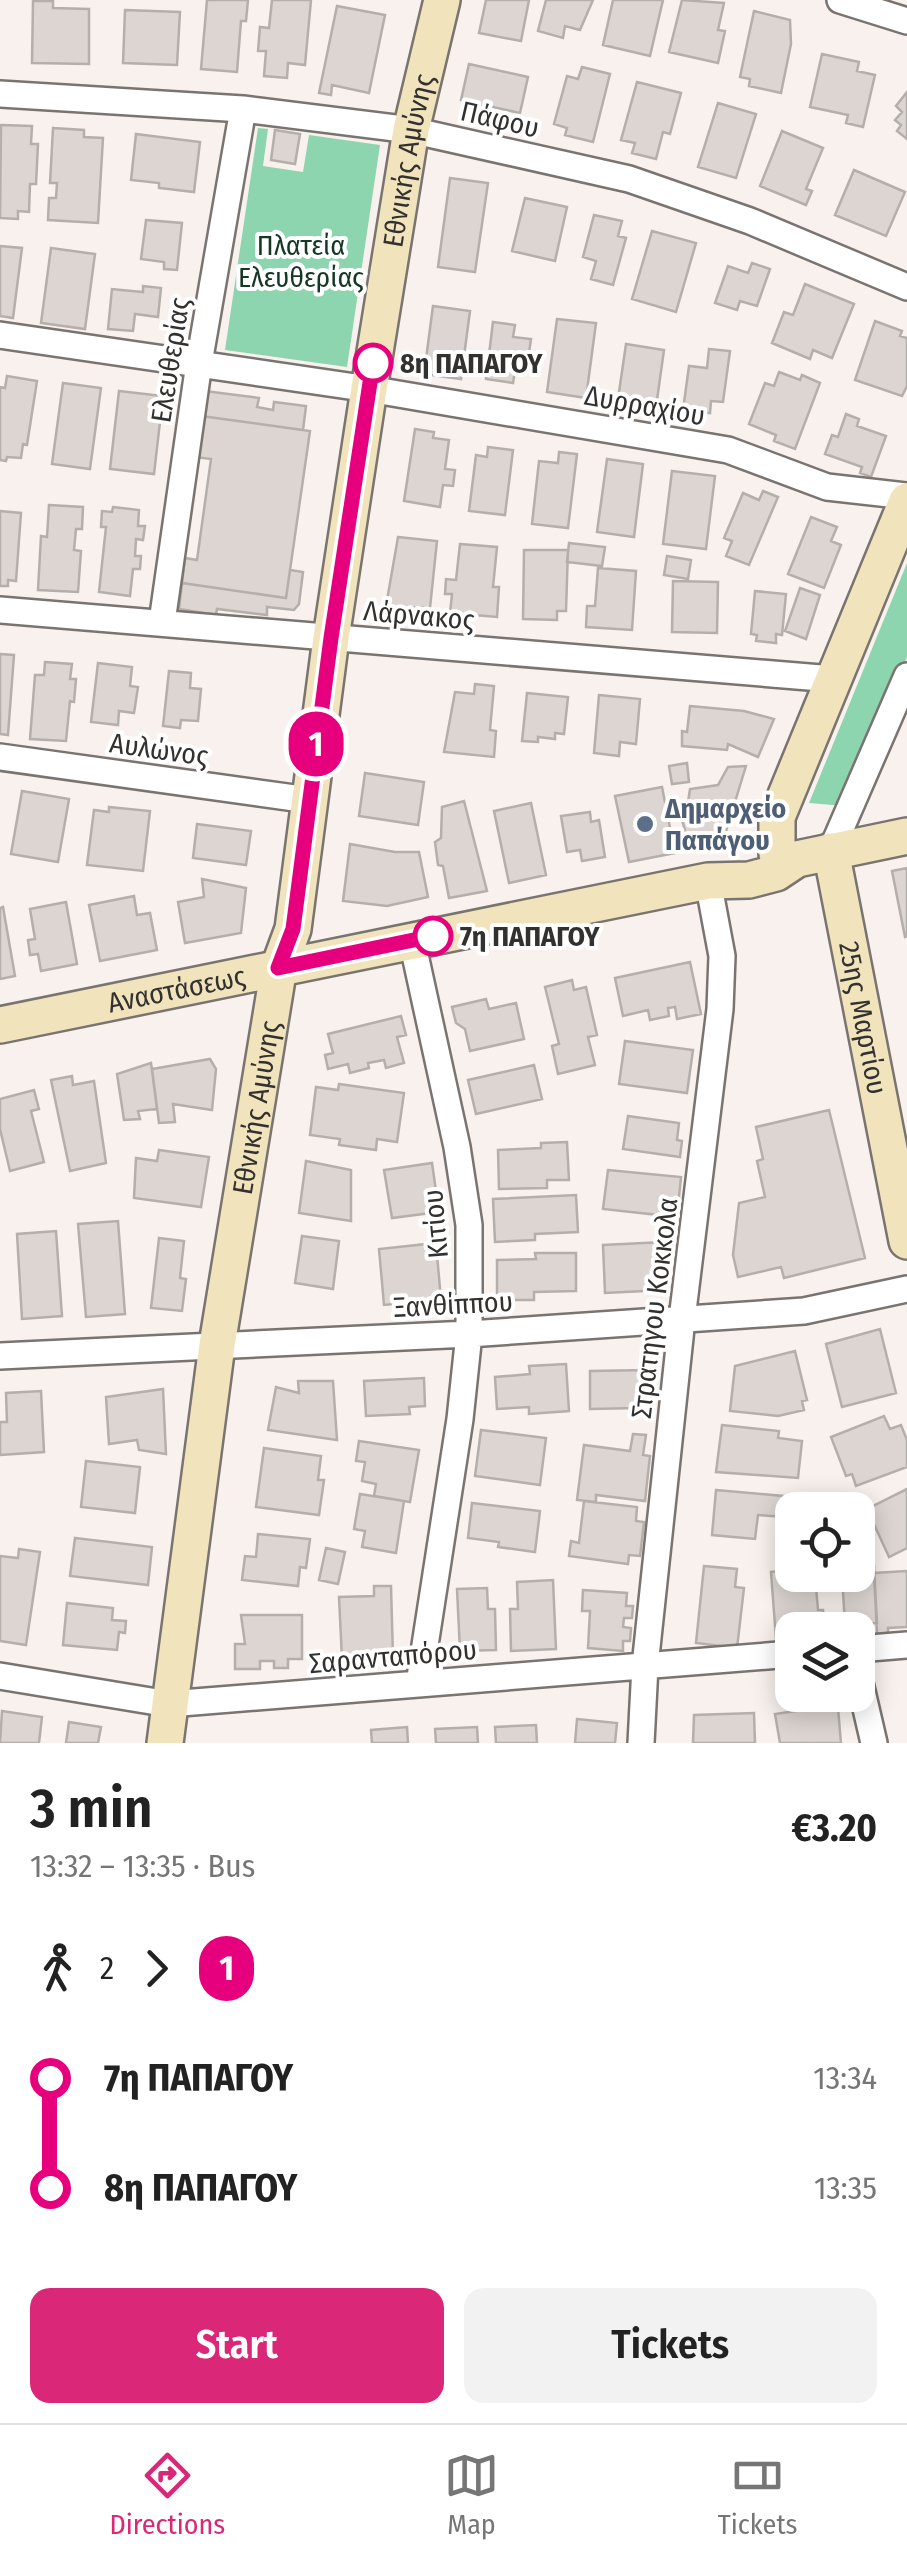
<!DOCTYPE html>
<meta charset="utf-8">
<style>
body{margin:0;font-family:"Fira Sans Condensed",sans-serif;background:#f2f2f2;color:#222;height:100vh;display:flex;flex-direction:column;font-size:38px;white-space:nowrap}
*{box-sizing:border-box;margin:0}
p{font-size:32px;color:#767676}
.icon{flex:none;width:55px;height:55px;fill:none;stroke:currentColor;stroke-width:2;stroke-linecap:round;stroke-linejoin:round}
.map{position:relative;height:1743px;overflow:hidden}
.panel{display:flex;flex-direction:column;background:#fff;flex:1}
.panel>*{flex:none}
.badge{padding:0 20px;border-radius:32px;font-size:35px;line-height:65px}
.controls{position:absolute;left:775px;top:1492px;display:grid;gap:20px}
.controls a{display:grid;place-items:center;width:100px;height:100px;border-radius:20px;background:#fff;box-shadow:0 5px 25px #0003;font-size:50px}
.map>.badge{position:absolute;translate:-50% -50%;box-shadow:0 0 0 5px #fff}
.legs{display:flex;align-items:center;gap:15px;height:110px;padding:0 30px;font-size:32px}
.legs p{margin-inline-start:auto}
.headline{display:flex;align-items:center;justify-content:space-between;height:170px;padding:0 30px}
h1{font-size:55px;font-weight:600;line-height:75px}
.primary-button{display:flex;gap:20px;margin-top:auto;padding:20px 30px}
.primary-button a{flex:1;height:115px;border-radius:20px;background:#db2777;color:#fff;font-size:40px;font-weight:600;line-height:115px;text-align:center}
.primary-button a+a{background:#f2f2f2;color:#222}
ul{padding:0 30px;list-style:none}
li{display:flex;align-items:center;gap:35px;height:110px;font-size:38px}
li i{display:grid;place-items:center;width:15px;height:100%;margin:0 12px;background:currentColor}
li i::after{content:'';width:25px;height:25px;margin:-12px;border:8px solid;border-radius:50%;background:#fff}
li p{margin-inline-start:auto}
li:first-child i{background:linear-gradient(#0000 50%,currentColor 0)}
li:last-child i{background:linear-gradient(currentColor 50%,#0000 0)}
.tab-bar{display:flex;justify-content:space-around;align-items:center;height:140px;border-top:2px solid #e0e0e0;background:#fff;font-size:28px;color:#767676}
.tab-bar a{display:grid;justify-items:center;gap:5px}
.tab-bar .current{color:#db2777}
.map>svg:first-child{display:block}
.green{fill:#8dd5ae}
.building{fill:#dcd5d1;stroke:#b5afab;stroke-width:2.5}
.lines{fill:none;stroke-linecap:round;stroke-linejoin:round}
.street-casing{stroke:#7a7471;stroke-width:30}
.secondary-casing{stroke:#7a7471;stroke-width:40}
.street{stroke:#fff;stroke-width:25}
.secondary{stroke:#f1e4bd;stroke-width:35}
.line-1-casing{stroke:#fff;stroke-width:22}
.line-1{stroke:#e6007e;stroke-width:15}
.stop-1-dot{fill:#fff;stroke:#e6007e;stroke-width:5}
.service-dot{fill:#5c6f8a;stroke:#fff;stroke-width:4}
.labels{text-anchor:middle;stroke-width:8;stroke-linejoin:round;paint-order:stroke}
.street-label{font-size:28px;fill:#33312f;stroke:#fff}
.park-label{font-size:28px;fill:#153726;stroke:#fff}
.stop-label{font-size:28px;font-weight:bold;fill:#33312f;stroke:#fff;text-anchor:start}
.service-label{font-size:28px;font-weight:bold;fill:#4e5e75;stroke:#fff;text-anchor:start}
</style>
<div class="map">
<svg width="907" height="1743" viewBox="0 0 907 1743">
<rect width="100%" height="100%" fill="#f8f1ee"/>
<path class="green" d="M258 128 268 129 263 166 303 172 309 135 380 145 347 367 225 350Z
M907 563V657L845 806 809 803Z"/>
<path class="building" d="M207 0H248L246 21H241L237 72 201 69Z
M272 0H311L305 65 288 63 287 78 264 76 266 51H258L260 27 269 28Z
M486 0H529L521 41 479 33Z
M546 0H593L580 30 565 26 563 38 538 31Z
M613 0H663L650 56 603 45Z
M682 0 724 3 718 30 725 31 718 63 669 52Z
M33 1H53V8L89 9V64L32 63Z
M337 6 385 15 369 93 332 85 331 95 319 93Z
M125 10 180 12 177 65 123 63Z
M754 11 790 20 791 44 781 93 749 86 750 79 740 77Z
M822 54 859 62 857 71 875 75 863 127 846 123 848 115 810 107Z
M469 64 528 77 520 113 461 100Z
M582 67 610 74 593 142 565 135 567 128 554 124 567 76 578 79Z
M637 82 681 93 670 134 663 132 656 159 632 153 635 143 621 140Z
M907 92V139L897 131 901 125 895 120 902 112 896 106Z
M718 103 756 114 736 178 698 167Z
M1 125 32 126 31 144H38L36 184H30L29 212 18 211V219L0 218Z
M53 128 84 130V137L103 138 98 223 48 220 49 198H56L57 183H50Z
M275 130 300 134 295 164 271 160Z
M782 131 823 148 806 189 812 191 806 205 760 186Z
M136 134 200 142 194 192 159 188V183L131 180Z
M854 170 905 192 886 236 835 215Z
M450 178 488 183 475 272 438 267Z
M525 198 567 207 555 261 512 251Z
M594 215 622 221 618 236 626 238 613 285 591 279 596 261 583 257Z
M146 220 182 223 177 270 164 269V262L141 259Z
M652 231 696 243 676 312 632 299Z
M0 246 22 248 13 318 0 316Z
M51 248 95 254 85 329 41 323Z
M752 263 770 269 757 306 740 301 737 310 715 303 728 266 748 273Z
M805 284 854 304 832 358 813 350 810 359 772 343 784 312 793 315Z
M143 286 161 288 158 317 135 314 133 331 108 329 112 289 143 292Z
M433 306 470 311 461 379 424 374Z
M557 319 596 323 586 398 547 392Z
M875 321 902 331 900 336 907 338V386L902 396 855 380Z
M493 322 515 325 513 337 531 339 526 373 515 371 513 383 486 379Z
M626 344 664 350 656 407 641 404V409L617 406Z
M709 349 730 351 723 402 711 401 710 413 683 410 689 366 707 368Z
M779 372 800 380 802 375 820 383 795 449 774 441 776 435 749 424 765 383 774 386Z
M7 376 37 381 27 445 23 444 21 458 7 457 6 461 0 460V387L5 388Z
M63 383 101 388 90 469 52 464Z
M119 391 163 396 154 474 110 469Z
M205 391 259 398 257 407 273 410 274 402 306 406 303 430 201 416Z
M846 414 859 419 857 426 886 436 871 477 860 473 862 467 825 454 832 435 838 437Z
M201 416 310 431 286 598 182 583 185 558 197 560 211 459 195 457Z
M415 429 434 432 433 438 449 440 445 469 455 470 453 486 443 485 440 507 404 501Z
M488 447 513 450 505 515 469 511 476 455 487 457Z
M559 452 577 454 568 528 532 524 539 461 558 463Z
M607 459 643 464 634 537 597 532Z
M672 471 715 476 706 549 663 544Z
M763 491 778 497 749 565 726 556 732 541 724 538 743 493 759 500Z
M49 505 83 507 82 529H76L74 550 81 551 78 592 38 590 41 536 47 537Z
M113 507 139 510 138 526H145L143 540 136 539 135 556H141L140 569H133L130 596 99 592 106 527H101L102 511 112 512Z
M0 511 21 513 16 581 8 580V586H0Z
M811 517 837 527 831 541 841 545 824 588 788 574Z
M398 537 437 541 430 608 386 606Z
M569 543 605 547 602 566 567 562Z
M460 544 497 547 493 587H499L497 617 450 613 452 594H445L446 579 456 580Z
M524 550H568L566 611H557V620L523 619Z
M667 556 691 560 688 579 664 575Z
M598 568 636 571 632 630 586 627 587 606H595Z
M290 570 303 572 299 604 294 610 267 607V615L217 609 216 615 179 609 182 583 286 598Z
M673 581 718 582 717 633 672 632Z
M800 588 820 595 806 639 785 631Z
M755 591 786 594 782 635 776 634V643L756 641 757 635 751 634Z
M0 654 14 655 8 735 0 734Z
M45 662 72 664 70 679H76L74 702 70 701 66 741 30 739 35 675H44Z
M98 663 132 667 130 686 138 687 134 713 119 711 118 725 91 722Z
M169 671 191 673 190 688 201 689 198 721 181 720 180 728 163 726Z
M475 684 494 686 490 730 496 731 494 757 444 752 455 692 474 694Z
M527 693 568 697 564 734 555 733V739L538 737V742L522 741Z
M599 695 640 699 636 744 620 742 619 756 594 753Z
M690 706 744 711 774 719 758 757 728 744 727 750 682 746V731L687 732Z
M687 763 689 782 672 784 669 766Z
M746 766 723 841 690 849 678 805 688 802 690 789 718 785 728 767Z
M365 773 424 782 418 825 359 816Z
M662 787 675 853 629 862 615 796Z
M22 791 69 799 58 862 11 854Z
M464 801 487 891 449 898 443 866 438 865 435 842 441 838 442 807Z
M531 803 546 875 509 883 494 811Z
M109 807 150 811 143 871 87 865 94 810 109 812Z
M590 812 591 822 599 820 605 857 582 861 580 850 567 852 561 816Z
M197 824 251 831 246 865 193 858Z
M350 844 395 852H419L428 897 387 906 343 901Z
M907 868V936L905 937 892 871Z
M202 879 246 888 241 933 185 943 178 902 204 897Z
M134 896 137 915 150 913 157 950 100 961 89 905Z
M66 902 77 964 41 971 38 954 30 955 28 940 35 939 30 909Z
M3 907 15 976 0 979V908Z
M690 962 701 1014 677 1019 675 1007 668 1008 669 1016 650 1020 648 1010 623 1016 615 978Z
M572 980 574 990 586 987 597 1035 588 1037 595 1065 558 1074 552 1046 559 1044 545 987Z
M486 999 489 1009 516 1003 524 1039 470 1051 465 1029 456 1023 452 1007Z
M401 1016 406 1035 397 1037 404 1063 386 1068 384 1060 368 1063 369 1068 350 1073 348 1064 328 1069 325 1055 333 1053 328 1034Z
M625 1041 693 1050 687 1093 619 1084Z
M210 1059 216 1069 212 1110 173 1104 175 1122 159 1123 152 1069Z
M151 1063 157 1109 138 1111 140 1119 124 1120 117 1074Z
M534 1065 542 1099 476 1114 468 1080Z
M72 1076 73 1085 94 1081 106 1163 70 1171 51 1080Z
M339 1084 404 1093 397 1142 377 1139 376 1150 339 1145 340 1139 310 1135 316 1087 338 1090Z
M34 1090 39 1109 31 1111 44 1162 10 1171 0 1129V1099Z
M829 1110 865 1258 784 1278 781 1267 738 1277 733 1255 739 1203 765 1197 757 1161 763 1159 756 1127Z
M628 1116 679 1123 677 1140 682 1141 680 1157 623 1149Z
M567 1142 569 1180H547V1188L499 1189 498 1150 541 1148V1143Z
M159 1150 209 1157 201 1207 134 1198 136 1158 157 1161Z
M306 1161 351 1170V1221L299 1213Z
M432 1163 439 1212 392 1218 384 1170Z
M608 1170 681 1177 677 1217 603 1209Z
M576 1195 578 1232 535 1234V1240L495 1242 493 1199Z
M118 1221 125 1314 86 1317 78 1224Z
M56 1231 62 1316 22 1319 17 1234Z
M302 1236 339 1241 333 1289 295 1283Z
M159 1238 184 1241 180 1278 186 1279 182 1311 151 1308Z
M663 1242 665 1290 605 1293 603 1245Z
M436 1243 441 1300 384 1305 379 1249Z
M535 1253H576V1291L534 1292V1300H497V1260L536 1259Z
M880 1329 896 1393 842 1407 826 1344Z
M795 1351 807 1400 802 1401 804 1410 778 1416 730 1411 735 1366Z
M566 1364 569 1411 529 1414V1407L497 1409 495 1377 530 1374 529 1366Z
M647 1370 648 1402H638V1408L590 1409V1371Z
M424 1378 425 1406 409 1407 410 1414 366 1416 364 1381Z
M298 1381H333L337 1440 268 1430 276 1387 299 1393Z
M163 1389 166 1454 139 1450 137 1440 109 1444 106 1397Z
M41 1391 44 1452 0 1455V1422H7L6 1393Z
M884 1416 890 1429 901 1425 907 1440V1467L856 1486 852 1474 846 1476 831 1437Z
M722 1425 779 1431 778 1438 802 1441 798 1478 716 1472Z
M481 1430 546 1438 540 1485 475 1476Z
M633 1434 646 1435 643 1455 650 1456 645 1501 596 1495V1502L577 1500 584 1445 630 1451Z
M359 1441 419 1450 410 1502 374 1496 376 1484 362 1481 365 1462 356 1461Z
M264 1448 321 1456 318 1480H324L319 1515 256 1507Z
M86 1461 140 1467 135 1513 81 1507Z
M907 1489V1548L889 1557 867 1509Z
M716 1490 783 1496 782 1517 758 1515 755 1539 712 1535Z
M360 1494 404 1501 396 1553 362 1547 365 1531 354 1529Z
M584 1501 637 1507 636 1521 644 1522 640 1556 629 1555 628 1564 569 1556 571 1541 579 1543Z
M472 1503 540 1511 535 1552 498 1547 499 1542 468 1538Z
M782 1506 817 1509 792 1510V1546L779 1544Z
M258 1534 310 1539 306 1568 300 1567 298 1586 242 1580 245 1556 256 1557Z
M75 1538 152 1547 148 1585 70 1576Z
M326 1548 345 1552 338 1584 319 1580Z
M19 1549 40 1552 26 1645 0 1641V1556L18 1558Z
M704 1566 737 1569 735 1587 744 1588 737 1648 696 1643Z
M874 1566 877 1623 845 1625 842 1575H858V1567Z
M792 1570V1575H815L818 1610H823L825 1630H792V1637L776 1639 771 1572Z
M907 1571V1627L888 1628V1634H877L874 1573Z
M553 1580 556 1649 511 1651 510 1609H518L517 1582Z
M374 1586H391L393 1657 342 1659 339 1597 374 1596Z
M487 1588 488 1609H495L496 1650 460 1651 457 1589Z
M583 1590 627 1593 626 1606H633L632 1618H624L623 1627 631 1628 630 1641H623V1651L588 1648 590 1611H582Z
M67 1603 113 1608 112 1620 126 1621 125 1633 119 1632 117 1650 63 1645Z
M241 1615H302V1659H288V1668H274V1661H260V1669H235V1644H245Z
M837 1696 841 1743H780L775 1714 803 1710 802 1702Z
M2 1711 42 1717 39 1743H0Z
M754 1713 755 1743H693L694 1715Z
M577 1719 617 1723 615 1743H575Z
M69 1722 101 1727 98 1743H66Z
M536 1725 537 1743H496L495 1727Z
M407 1727 408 1743H372L371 1730Z
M477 1727 478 1743H436L435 1729Z"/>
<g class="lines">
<defs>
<path id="street" d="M840 0 907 21
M0 94 243 109 411 130 629 179 750 221 907 287
M0 335 369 389 728 450 827 487 907 496
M0 610 833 679
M162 622 199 363 243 109
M0 757 309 800
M831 851 907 676
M412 941 457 1147 469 1225V1334L460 1419 419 1684
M0 1356 469 1334 804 1311 907 1289
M858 1649 907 1645
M858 1674 874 1743
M0 1676 169 1704 792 1654
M641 1743 645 1666 682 1319 720 1009 722 956 708 881"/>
<g id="secondary">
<path id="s1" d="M831 851 907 1241"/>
<path d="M777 854V817L907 501"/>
<path id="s2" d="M0 1025 708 881 749 880 776 873 797 859 907 836"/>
<path id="s3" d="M165 1743 217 1345 279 967 293 929 331 638 369 389 411 130 442 0"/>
</g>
</defs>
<use href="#street" class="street-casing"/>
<use href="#secondary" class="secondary-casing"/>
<use href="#street" class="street"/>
<use href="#secondary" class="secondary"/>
</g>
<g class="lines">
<defs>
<path id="line-1" d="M373 363 331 638 293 929 278 968 433 936"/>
</defs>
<use href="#line-1" class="line-1-casing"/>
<use href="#line-1" class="line-1"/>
</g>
<g class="stop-1-dot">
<circle cx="373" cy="363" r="18"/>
<circle cx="433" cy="936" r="18"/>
</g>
<circle class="service-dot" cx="645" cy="824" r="10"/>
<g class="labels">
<g class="street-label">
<text transform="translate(500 119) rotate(13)" y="10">Πάφου</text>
<text dy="10" stroke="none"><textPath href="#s3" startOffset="1602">Εθνικής Αμύνης</textPath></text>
<text transform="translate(170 360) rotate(-81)" y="10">Ελευθερίας</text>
<text transform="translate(645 405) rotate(10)" y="10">Δυρραχίου</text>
<text transform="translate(419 615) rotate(5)" y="10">Λάρνακος</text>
<text transform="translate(159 749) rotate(8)" y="10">Αυλώνος</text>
<text dy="10" stroke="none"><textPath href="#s2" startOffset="180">Αναστάσεως</textPath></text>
<text dy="10" stroke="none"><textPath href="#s1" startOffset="170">25ης Μαρτίου</textPath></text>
<text dy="10" stroke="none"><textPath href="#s3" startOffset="642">Εθνικής Αμύνης</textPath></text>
<text transform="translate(435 1224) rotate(-95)" y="10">Κιτίου</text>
<text transform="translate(453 1304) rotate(-3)" y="10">Ξανθίππου</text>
<text transform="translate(654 1308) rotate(-83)" y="10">Στρατηγου Κοκκολα</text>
<text transform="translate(393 1656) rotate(-5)" y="10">Σαρανταπόρου</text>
</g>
<g class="park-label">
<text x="301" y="255">Πλατεία<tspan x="301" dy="32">Ελευθερίας</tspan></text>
</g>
<g class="stop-label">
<text x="400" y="373">8η ΠΑΠΑΓΟΥ</text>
<text x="460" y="946">7η ΠΑΠΑΓΟΥ</text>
</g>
<g class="service-label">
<text x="665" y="818">Δημαρχείο<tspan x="665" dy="32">Παπάγου</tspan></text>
</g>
</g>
</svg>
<div class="controls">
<a><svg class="icon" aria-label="locate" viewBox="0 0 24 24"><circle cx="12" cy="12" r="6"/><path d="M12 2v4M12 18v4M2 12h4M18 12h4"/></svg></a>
<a><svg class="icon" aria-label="layers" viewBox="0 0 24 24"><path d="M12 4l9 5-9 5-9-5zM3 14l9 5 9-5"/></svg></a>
</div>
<b class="badge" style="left:316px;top:744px;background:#e6007e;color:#fff">1</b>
</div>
<section class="panel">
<div class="headline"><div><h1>3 min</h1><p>13:32 – 13:35 · Bus</p></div><b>€3.20</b></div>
<div class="legs"><svg class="icon" aria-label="walk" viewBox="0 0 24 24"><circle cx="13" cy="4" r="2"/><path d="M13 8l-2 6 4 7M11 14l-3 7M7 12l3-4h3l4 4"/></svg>2<svg class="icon" aria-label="forward" viewBox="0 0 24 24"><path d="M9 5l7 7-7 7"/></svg><b class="badge" style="background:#e6007e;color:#fff">1</b></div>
<ul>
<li><i style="color:#e6007e"></i><b>7η ΠΑΠΑΓΟΥ</b><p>13:34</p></li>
<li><i style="color:#e6007e"></i><b>8η ΠΑΠΑΓΟΥ</b><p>13:35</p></li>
</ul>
<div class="primary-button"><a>Start</a><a>Tickets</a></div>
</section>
<nav class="tab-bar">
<a class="current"><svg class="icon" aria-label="directions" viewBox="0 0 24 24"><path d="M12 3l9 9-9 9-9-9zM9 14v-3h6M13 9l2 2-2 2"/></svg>Directions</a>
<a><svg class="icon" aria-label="map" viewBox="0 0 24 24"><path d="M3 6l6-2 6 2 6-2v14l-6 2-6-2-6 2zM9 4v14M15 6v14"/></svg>Map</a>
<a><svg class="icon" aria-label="tickets" viewBox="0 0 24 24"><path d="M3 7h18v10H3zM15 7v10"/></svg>Tickets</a>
</nav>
